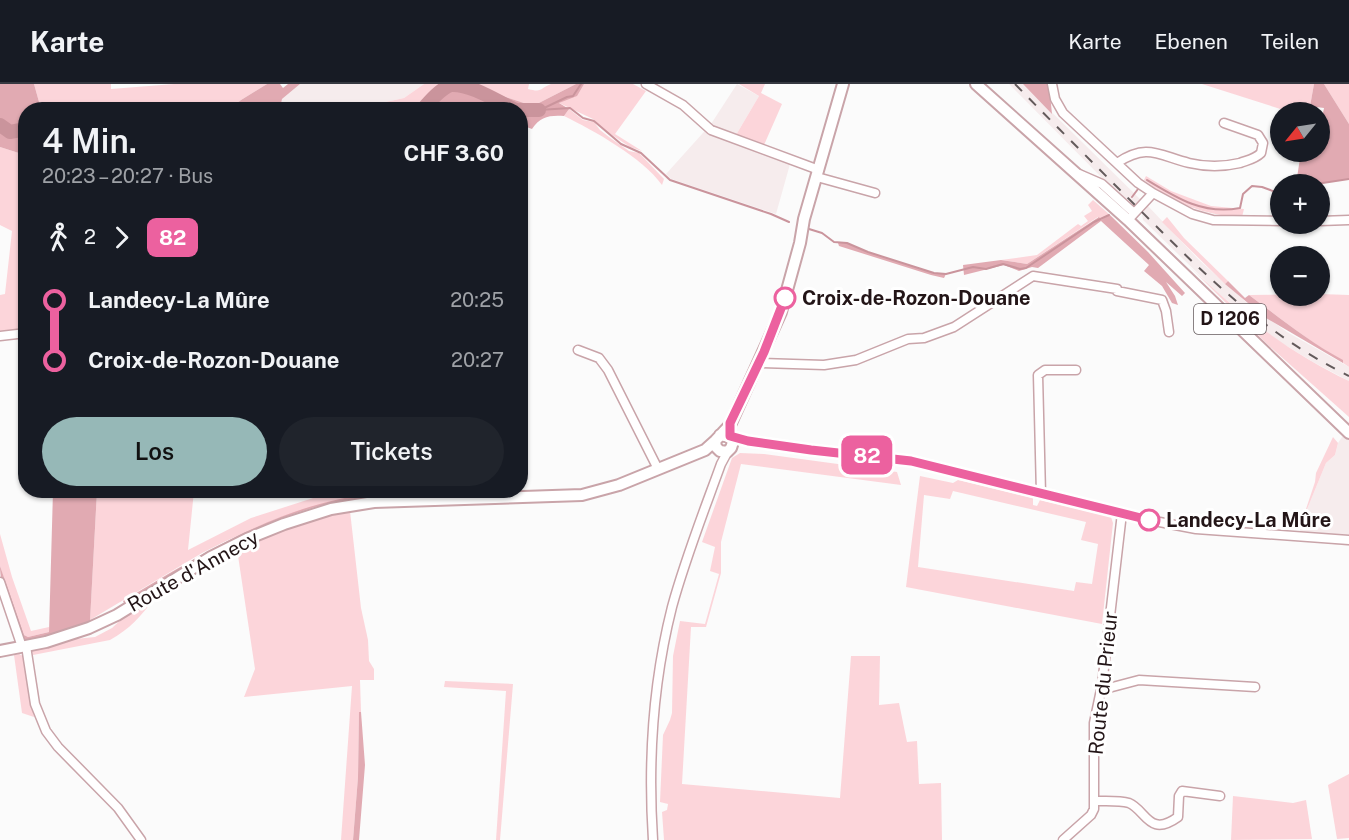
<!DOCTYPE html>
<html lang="de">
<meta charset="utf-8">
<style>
body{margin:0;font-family:"Public Sans",sans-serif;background:#20242c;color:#f1f3f6;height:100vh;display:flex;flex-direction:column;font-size:22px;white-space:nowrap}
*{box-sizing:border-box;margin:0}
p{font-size:20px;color:#9ea1a6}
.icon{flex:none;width:33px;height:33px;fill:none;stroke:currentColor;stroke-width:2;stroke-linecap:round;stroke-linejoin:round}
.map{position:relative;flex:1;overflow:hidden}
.panel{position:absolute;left:18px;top:18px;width:510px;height:396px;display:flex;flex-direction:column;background:#171b24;border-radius:24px;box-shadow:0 2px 4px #0004}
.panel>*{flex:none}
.badge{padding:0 12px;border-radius:9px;font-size:21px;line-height:39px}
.needle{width:39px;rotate:240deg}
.tools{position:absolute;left:1270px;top:18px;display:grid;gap:12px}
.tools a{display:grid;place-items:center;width:60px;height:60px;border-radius:50%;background:#171b24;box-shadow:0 2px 4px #0004;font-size:30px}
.map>.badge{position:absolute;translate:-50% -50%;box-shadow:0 0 0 3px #fff}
.legs{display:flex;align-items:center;gap:9px;height:66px;padding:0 24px;font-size:20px}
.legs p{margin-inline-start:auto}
.summary{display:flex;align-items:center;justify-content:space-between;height:102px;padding:0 24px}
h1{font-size:33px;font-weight:600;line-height:45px}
.primary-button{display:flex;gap:12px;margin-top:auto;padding:12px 24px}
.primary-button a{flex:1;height:69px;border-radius:36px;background:#96b8b7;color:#111;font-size:24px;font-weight:600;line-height:69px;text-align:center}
.primary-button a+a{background:#20242c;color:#f1f3f6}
ul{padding:0 24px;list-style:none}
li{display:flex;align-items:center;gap:21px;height:60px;font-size:22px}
li i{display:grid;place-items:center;width:9px;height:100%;margin:0 8px;background:currentColor}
li i::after{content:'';width:15px;height:15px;margin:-8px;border:4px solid;border-radius:50%;background:#171b24}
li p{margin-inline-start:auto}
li:first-child i{background:linear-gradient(#0000 50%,currentColor 0)}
li:last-child i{background:linear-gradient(currentColor 50%,#0000 0)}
header{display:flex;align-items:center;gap:36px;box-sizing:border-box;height:84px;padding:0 30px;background:#171b24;border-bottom:2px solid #363941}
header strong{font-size:28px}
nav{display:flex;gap:33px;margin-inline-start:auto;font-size:21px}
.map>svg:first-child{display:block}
.built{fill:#f6eced}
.green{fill:#fcd5da;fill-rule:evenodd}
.forest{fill:#e1aab2}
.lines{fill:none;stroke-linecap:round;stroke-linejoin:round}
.stream{stroke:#ca949c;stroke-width:2}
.river{stroke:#ca949c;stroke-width:14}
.minor-casing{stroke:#c9a4a9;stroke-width:11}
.major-casing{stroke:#c9a4a9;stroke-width:14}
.minor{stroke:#fff;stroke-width:8}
.major{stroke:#fff;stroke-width:10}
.rail{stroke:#635a5b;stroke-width:2;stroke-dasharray:10 10;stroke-linecap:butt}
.line-1-casing{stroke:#fff;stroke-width:14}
.line-1{stroke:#ec619f;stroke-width:9}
.stop-1-dot{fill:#fff;stroke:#ec619f;stroke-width:3}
.labels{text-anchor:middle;stroke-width:6;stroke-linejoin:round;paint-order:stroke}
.shield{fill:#fff;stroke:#655b5d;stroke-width:1.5}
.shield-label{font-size:18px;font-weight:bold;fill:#231517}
.stop-label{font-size:20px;font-weight:bold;fill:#231517;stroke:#fff;text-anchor:start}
.street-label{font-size:20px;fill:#231517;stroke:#fff}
</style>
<header>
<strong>Karte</strong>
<nav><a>Karte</a><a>Ebenen</a><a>Teilen</a></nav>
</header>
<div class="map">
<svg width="1349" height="756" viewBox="0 0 1349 756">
<rect width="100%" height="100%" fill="#fbfbfb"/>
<path class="built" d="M300 0H424L404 14 381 19 367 25 280 26 282 15Z
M737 0 759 12 736 51 792 73 776 130 671 95 666 90 711 40Z
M1009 0H1023L1140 115 1138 119 1132 122 1110 102Z
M1148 122 1199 176 1245 217 1287 248 1349 283V297L1313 278 1277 256 1219 210 1143 136 1142 130Z
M1349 337V462L1299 456 1301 440 1326 379 1335 371 1338 359 1346 347Z"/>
<path class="green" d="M34 0H111V5L174 0H267L241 16 230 26 157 25 153 20 101 18 102 25H41Z
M424 0H446L416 25 367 26 381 19 404 14Z
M466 0H529L528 5C543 9 540 4 551 0 558 0 569 0 576 0L533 22Z
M584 0H633L646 7 615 50 642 67 630 63 606 47 593 35 559 19 567 14Z
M739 0H765L761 9 782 20 764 61 736 51 759 12Z
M1202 0H1314L1309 28H1290Z
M1324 0H1349V40Z
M569 25 583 36 594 38 600 46 609 53 629 67 639 69 664 95 662 101C643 74 593 46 564 32Z
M0 63 25 71V246L0 248V211L5 210 12 147 0 141Z
M1146 92 1171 107 1211 122 1244 125 1242 133C1202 131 1176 120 1144 96Z
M1093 116 1110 131 1101 137 1098 133 1027 180 1001 176 1037 171 1078 140 1081 142 1088 137 1084 132 1092 127 1088 121Z
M1167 133 1184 154 1228 197 1225 200 1162 138Z
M1189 182C1237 228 1288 268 1349 297V333L1267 260Z
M1320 210 1349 211V283L1343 279 1342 276C1309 258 1280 234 1249 211Z
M1333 353 1338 359 1335 371 1326 379 1301 440 1315 398 1316 389Z
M740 369 764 370 897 388 901 401 741 380 721 458V489L706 543H691L682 700 840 714 851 572H880L879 621 899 619 907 658 917 657 919 700 941 699 942 756H664L662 728 667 726 668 720 660 718 663 651 670 636 672 629 673 572 680 537 705 540 719 490 710 487 715 463 702 458 732 374Z
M920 392 953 399 958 396 1033 414V421L1037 422 1040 416 1111 433 1113 439 1102 540 906 503ZM953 407 1086 438 1081 456 1098 460 1092 500 1076 498 1074 507 918 483 924 411 950 415Z
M97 407H194L188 466 251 434 335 407H424L362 410 278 434 226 457 202 469 90 536Z
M350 427 361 524 368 556 369 577 374 585V596H360L361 628 359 629 358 693 353 756H341L352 602 244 613 255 585 237 465 309 437Z
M0 450 12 493 31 547 49 543V548L28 553 24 551 21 546 0 482Z
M154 515C141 532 130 545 110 556L33 571 32 567 75 555 95 553 112 544 126 531Z
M19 570 25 573 34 633 22 629 14 571Z
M445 597 513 600 500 756H496L506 607 444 603Z
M1349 690V754L1337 755 1328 701Z
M1233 712 1293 719 1306 716 1312 755 1231 756Z"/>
<path class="forest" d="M0 0H34L41 25 26 26 25 71 0 63Z
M267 0H280L283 4 288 0H300L282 15 280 25H230L241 16Z
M446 0H466L533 22 576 0H584L577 12 559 19 569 25 564 32C549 31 540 33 532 45L521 41 520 26H460L440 22 436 25H416Z
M1023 0H1049L1052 30Z
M1314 0H1324L1349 40V95L1316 100H1296L1301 68 1306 72 1314 71 1315 68H1320V44L1324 24 1316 23 1313 28H1309Z
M101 18 153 20 157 25H102Z
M1110 131 1148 168 1185 209 1182 212 1166 198 1175 212 1178 221 1172 219 1162 202 1144 187 1149 181 1101 137 1038 184 1032 183 1019 187 1004 181 964 191 963 181 1001 176 1027 180 1099 133 1101 136Z
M838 159H847L868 168 934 189 946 190 944 194 931 191 839 162Z
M1228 197 1245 214 1249 211C1280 234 1309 258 1343 276V279L1266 234 1225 200Z
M53 407H97L90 537 60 549 26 558 23 557C12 537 0 504 0 482L24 551 28 553 49 548Z
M386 409V412C290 414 204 471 124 519L123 517C205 468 289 414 386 409Z
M359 628H361L365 681 359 756H353L358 693Z"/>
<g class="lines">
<path class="stream" d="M539 26 570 24 583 34 594 37 621 60 641 69 670 96 771 130 789 138
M540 26 567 13 573 12 581 0
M1147 96C1178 115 1204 131 1240 124L1243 110 1252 102 1262 103 1281 110
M1316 100 1349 95
M1132 113 1138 105
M809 145 822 149 834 158 847 159 868 168 934 189 946 190 973 183 986 185 1003 180 1020 185 1026 184 1094 138 1109 131"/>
<path class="river" d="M422 26C429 18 441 4 451 1 472 0 498 18 516 26
M520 26H539
M0 41 10 48 26 45"/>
<defs>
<path id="minor" d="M646 0 683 21 711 46 819 86
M1052 0 1055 15 1063 29 1138 99 1153 109
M1117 79C1147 59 1158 71 1189 79 1206 83 1223 83 1240 79 1248 76 1255 75 1261 69L1263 59 1258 51 1224 39
M1079 90 1102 100 1134 129
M817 93 875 109
M1128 136 1153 109 1192 130 1213 136 1281 137
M1320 137 1349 136
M0 252 26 249
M578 266 599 274 608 286 658 385
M759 279 824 281 856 276 908 255 924 254 954 243 1033 192 1117 205V207L1162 216 1166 227 1169 248
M730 353 748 357 811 366 911 377 1149 436 1196 445 1349 456
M1041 410 1038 291 1045 286H1076
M0 498 22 563
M26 562 35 620 46 647 58 663 118 724 141 756
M1101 606 1139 596 1255 603
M1095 717C1105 717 1119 716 1129 719 1146 726 1149 754 1178 733L1179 712 1182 707 1220 712
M653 756C648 680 653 598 672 523 685 475 704 427 721 380L728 367
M1063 756 1091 731 1094 725V639L1102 601 1122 429"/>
<path id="major" d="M976 0 1128 136 1349 349
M715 357 716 363 720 367 727 368 731 364 733 358 730 353 720 351
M0 567 46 558 89 544 117 531 211 473 247 455 284 440 331 425 374 418 582 411 619 401 705 366 715 357 730 341 781 228 800 159 804 135 843 0"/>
</defs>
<use href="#minor" class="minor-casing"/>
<use href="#major" class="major-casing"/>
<use href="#minor" class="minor"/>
<use href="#major" class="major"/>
<path class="rail" d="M1015 0C1055 41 1096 82 1137 123 1204 190 1262 249 1349 292"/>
</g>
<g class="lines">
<defs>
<path id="line-1" d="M785 214 764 268 730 339V352L748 357 811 366 911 377 1149 436"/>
</defs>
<use href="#line-1" class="line-1-casing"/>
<use href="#line-1" class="line-1"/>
</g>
<g class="stop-1-dot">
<circle cx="785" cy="214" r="10"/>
<circle cx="1149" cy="436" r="10"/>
</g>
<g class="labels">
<rect class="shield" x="1194" y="220" width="72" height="30" rx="4.5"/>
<g class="shield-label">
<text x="1230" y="241">D 1206</text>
</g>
<g class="stop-label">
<text x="802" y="221">Croix-de-Rozon-Douane</text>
<text x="1166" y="443">Landecy-La Mûre</text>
</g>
<g class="street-label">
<text transform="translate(193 487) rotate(-29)" y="7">Route d'Annecy</text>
<text transform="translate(1103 599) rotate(-84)" y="7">Route du Prieur</text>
</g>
</g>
</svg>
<div class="tools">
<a><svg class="needle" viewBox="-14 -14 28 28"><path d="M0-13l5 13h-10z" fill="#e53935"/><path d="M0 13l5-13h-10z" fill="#9ea1a6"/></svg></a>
<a>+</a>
<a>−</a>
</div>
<b class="badge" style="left:867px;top:371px;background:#ec619f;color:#fff">82</b>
<section class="panel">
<div class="summary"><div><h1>4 Min.</h1><p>20:23 – 20:27 · Bus</p></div><b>CHF 3.60</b></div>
<div class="legs"><svg class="icon" aria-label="walk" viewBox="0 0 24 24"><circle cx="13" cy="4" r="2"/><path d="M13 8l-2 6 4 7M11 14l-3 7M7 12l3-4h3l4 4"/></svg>2<svg class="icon" aria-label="forward" viewBox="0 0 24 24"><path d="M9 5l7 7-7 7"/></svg><b class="badge" style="background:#ec619f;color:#fff">82</b></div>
<ul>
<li><i style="color:#ec619f"></i><b>Landecy-La Mûre</b><p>20:25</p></li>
<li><i style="color:#ec619f"></i><b>Croix-de-Rozon-Douane</b><p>20:27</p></li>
</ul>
<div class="primary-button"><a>Los</a><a>Tickets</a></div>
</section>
</div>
